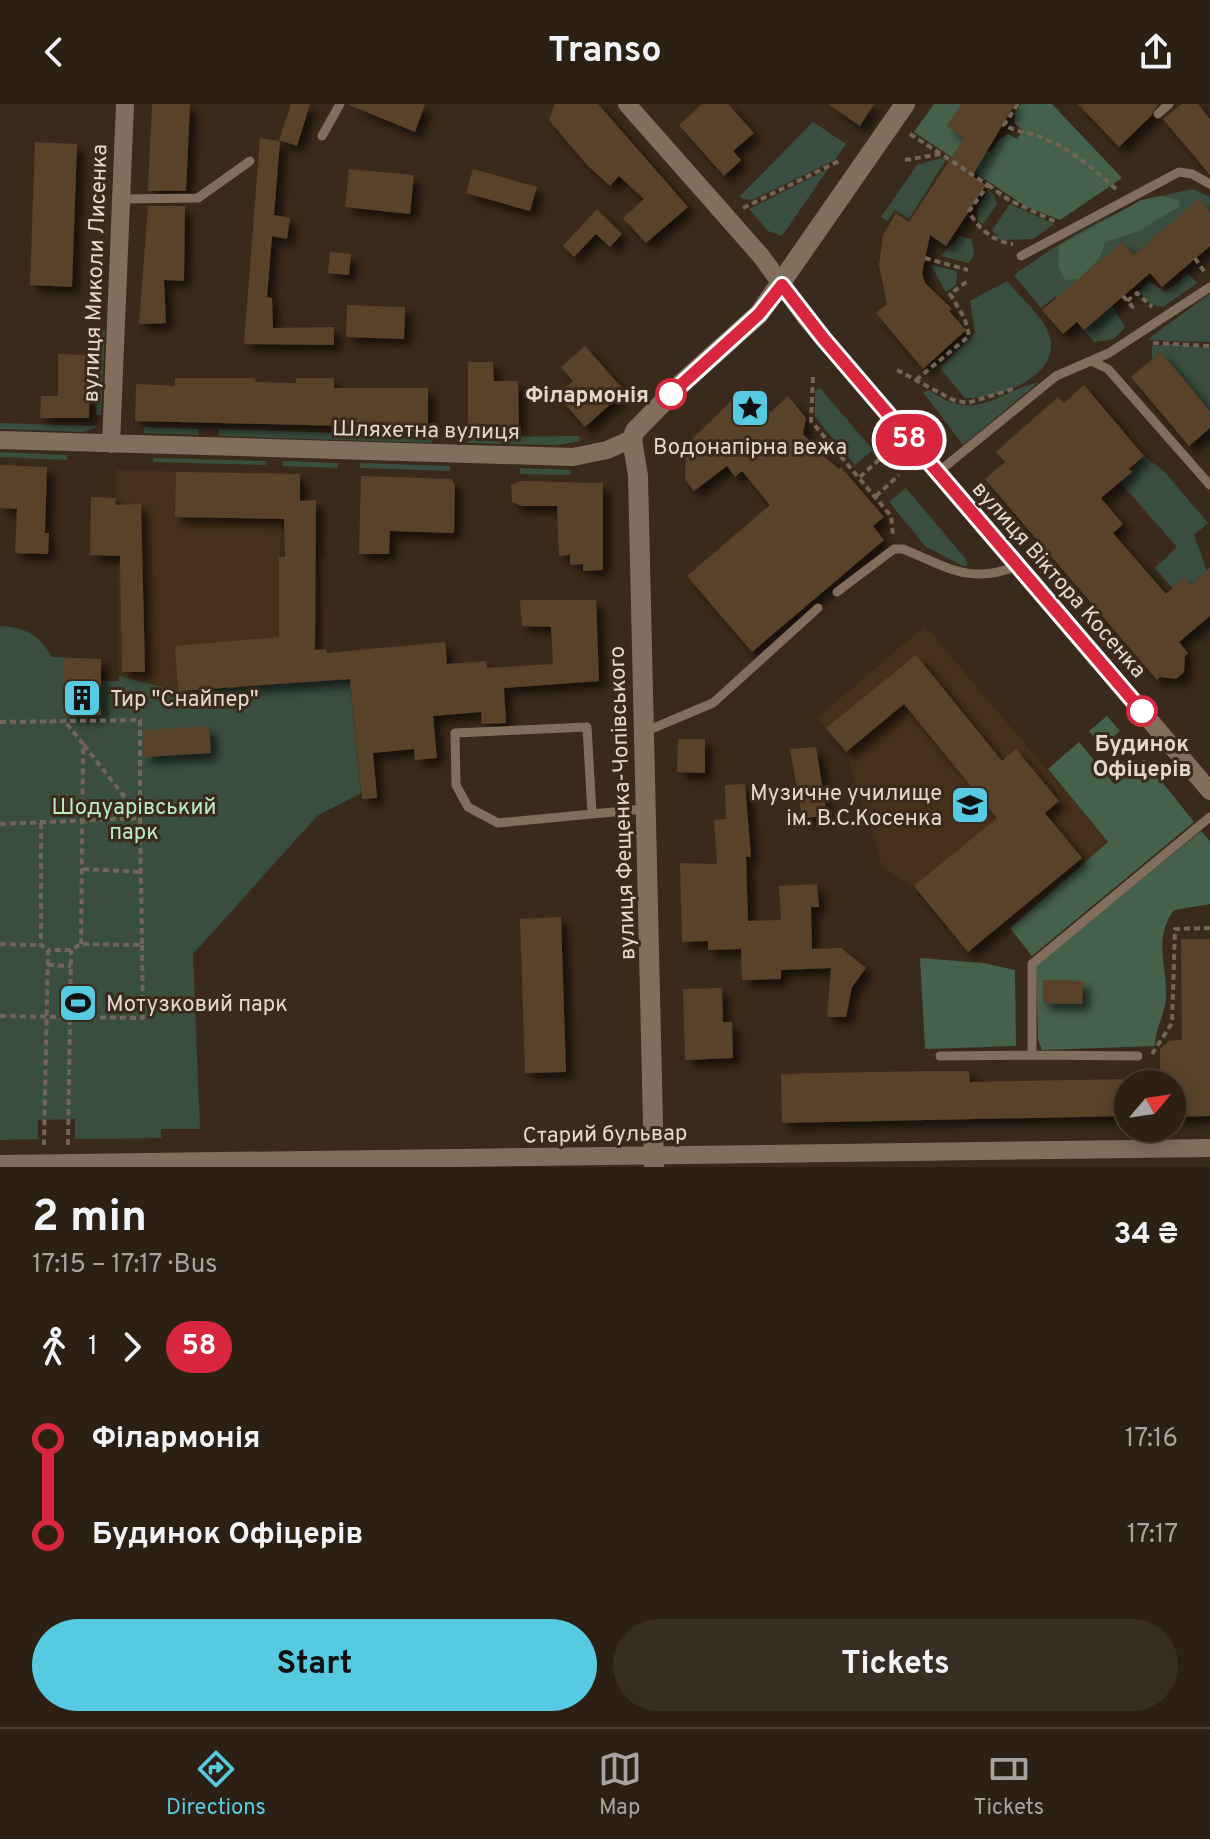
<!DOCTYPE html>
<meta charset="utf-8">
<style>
body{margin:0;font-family:Overpass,sans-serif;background:#382d22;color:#f1f3f6;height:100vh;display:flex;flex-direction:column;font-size:30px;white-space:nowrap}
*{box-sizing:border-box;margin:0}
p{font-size:26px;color:#a6a3a0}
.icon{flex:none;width:44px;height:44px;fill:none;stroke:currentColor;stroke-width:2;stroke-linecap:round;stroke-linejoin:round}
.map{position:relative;height:1063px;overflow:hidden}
.panel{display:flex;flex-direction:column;background:#2c2014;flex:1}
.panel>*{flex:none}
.badge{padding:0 16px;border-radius:26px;font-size:28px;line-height:52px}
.needle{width:52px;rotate:61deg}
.buttons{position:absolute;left:1114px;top:966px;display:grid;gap:16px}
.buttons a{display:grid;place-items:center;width:72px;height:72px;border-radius:50%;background:#2c2014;box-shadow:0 4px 20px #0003,0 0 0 2px #483e34;font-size:40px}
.map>.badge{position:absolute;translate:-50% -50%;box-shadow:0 0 0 4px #fff}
.legs{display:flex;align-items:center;gap:12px;height:88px;padding:0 32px;font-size:26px}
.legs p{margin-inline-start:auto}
.overview{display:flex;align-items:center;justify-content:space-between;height:136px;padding:0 32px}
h1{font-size:44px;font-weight:700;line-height:60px}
.action{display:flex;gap:16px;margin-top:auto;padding:16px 32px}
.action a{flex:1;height:92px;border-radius:48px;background:#55cae0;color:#111;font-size:32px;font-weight:700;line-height:92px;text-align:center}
.action a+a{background:#382d22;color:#f1f3f6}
ul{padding:0 32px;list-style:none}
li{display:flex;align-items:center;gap:28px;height:96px;font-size:30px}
li i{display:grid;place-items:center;width:12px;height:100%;margin:0 10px;background:currentColor}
li i::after{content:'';width:20px;height:20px;margin:-10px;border:6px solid;border-radius:50%;background:#2c2014}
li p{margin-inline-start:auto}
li:first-child i{background:linear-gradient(#0000 50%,currentColor 0)}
li:last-child i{background:linear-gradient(currentColor 50%,#0000 0)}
header{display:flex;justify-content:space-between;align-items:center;height:104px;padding:0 32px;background:#2c2014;font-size:36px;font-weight:700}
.tabs{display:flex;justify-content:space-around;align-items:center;height:112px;border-top:2px solid #483e34;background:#2c2014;font-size:22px;color:#a6a3a0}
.tabs a{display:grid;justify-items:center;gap:4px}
.tabs .current{color:#55cae0}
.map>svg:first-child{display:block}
.built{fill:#45301b}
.green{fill:#394e3e}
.forest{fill:#45604b}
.building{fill:#59422c;filter:url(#shadow)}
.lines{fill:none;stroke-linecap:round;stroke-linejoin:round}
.path{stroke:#726457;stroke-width:4;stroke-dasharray:6 4;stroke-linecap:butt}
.service{stroke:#816e5d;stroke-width:9}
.minor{stroke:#816e5d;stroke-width:18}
.tertiary{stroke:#816e5d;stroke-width:20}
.line-1-casing{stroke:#fff;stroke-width:18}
.line-1{stroke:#d7263d;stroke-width:12}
.stop-1-dot{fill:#fff;stroke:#d7263d;stroke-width:4}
.labels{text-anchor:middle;stroke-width:6;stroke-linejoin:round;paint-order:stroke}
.street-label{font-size:22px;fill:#e3d8cf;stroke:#3a2a1b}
.stop-label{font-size:22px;font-weight:bold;fill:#e3d8cf;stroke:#3a2a1b;text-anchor:end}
.poi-label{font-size:22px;fill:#e3d8cf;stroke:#3a2a1b;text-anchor:start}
.park-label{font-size:22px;fill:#b9edc4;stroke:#3a2a1b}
</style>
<header><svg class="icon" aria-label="back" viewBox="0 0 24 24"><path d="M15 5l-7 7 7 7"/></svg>Transo<svg class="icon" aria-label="share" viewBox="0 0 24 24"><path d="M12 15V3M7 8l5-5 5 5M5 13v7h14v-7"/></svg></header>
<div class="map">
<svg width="1210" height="1063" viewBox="0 0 1210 1063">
<defs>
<filter id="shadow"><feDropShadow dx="7" dy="7" stdDeviation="4" flood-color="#0009"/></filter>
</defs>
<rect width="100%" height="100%" fill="#3a2a1b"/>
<path class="built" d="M116 366 300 370 283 392 280 452 326 453 328 576 178 587 119 572Z
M925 522 1108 738 1010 824 968 848 914 782 883 764 846 649 817 614Z"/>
<path class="green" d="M813 18 846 40 835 56 752 96 743 95 740 92Z
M941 54 946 56 909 115 895 106 887 117 881 113 917 61Z
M828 65 782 132 768 127 749 105Z
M988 85 994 90 997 100 983 120 978 117 977 106Z
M1193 85 1210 93V107L1199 95 1134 151 1122 138 1058 196 1055 193 1041 204 1014 171C1068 132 1126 97 1193 85Z
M1010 100 1054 120 1033 135 1000 136 992 126Z
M959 132 971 135C974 143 976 153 968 159L941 152Z
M931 161 957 167 956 181 946 188Z
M1188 169 1197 179 1163 203 1150 200 1139 187 1149 177 1165 188Z
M1007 177C1019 192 1043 212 1049 231 1064 272 996 296 965 294L940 264 975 229 970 197Z
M1210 190V238L1147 236 1201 196Z
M1112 202 1125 223 1114 235 1094 238 1084 226Z
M98 226H105L101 311H96Z
M1171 240 1210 244V307L1161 248 1152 255V242Z
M1039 278 963 341 923 288 929 286C976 320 994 289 1039 278Z
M820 284 873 346 855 361 815 313V287Z
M0 319 98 322 84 328 0 325Z
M144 323 199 325V331L144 329Z
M219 325 432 332V339L219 332Z
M579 332 580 337 558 341 468 339V333Z
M0 348 67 351V356L0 353Z
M1144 352 1164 367 1208 419 1194 431 1207 467 1191 481 1184 473 1172 484 1155 464 1177 443 1120 378Z
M153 354 266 357V361L153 358Z
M283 357 338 359V364L283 362Z
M360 359 450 362V367L360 364Z
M520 364 571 366 570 371 520 370Z
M906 384 965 454 968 461 963 462 926 443 889 398Z
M0 522C26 523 39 531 52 553L101 555V577H119V572L178 587 350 575 361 689 317 712 193 850 200 1025H161V1034L75 1035V1015L38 1016V1035L0 1036Z"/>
<path class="forest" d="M934 0H962L947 22 990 48 1000 34 1008 30 1017 35 1023 26 1015 20V9L1021 0H1052L1122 74 1060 116 1025 102 914 28Z
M1160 92 1179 96 1180 102 1139 127 1105 138 1099 155 1079 175 1065 176 1058 162 1059 142 1141 96Z
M1107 612 1120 627 1102 643 1089 627Z
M1079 638 1115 681 1144 655 1194 718 1032 852 1010 824 1108 738 1048 665Z
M1201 727 1210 737V800L1174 806C1153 835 1167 859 1166 893 1166 909 1155 923 1155 942L1042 946 1038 936 1036 861Z
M920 854 983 859 1015 866 1016 942 925 945Z"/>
<path class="building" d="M152 0H190L186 87H148Z
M291 0H310L297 42 279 36Z
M347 0H425L415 28Z
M555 0H598L688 103 646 139 623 114 644 95 619 72 610 82 587 61 549 16Z
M702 0H728L754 29 733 47 741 56 724 72 679 21Z
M828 0H874L860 22Z
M962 0H1015L972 72 986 81 946 142 930 131 922 169 925 179 952 205 949 207 966 226 923 265 876 209 887 200 879 161 883 131 896 109 909 118 964 34 947 22Z
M1078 0H1158L1151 12 1119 43Z
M1182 0H1198L1210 15V71L1163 15Z
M260 34 280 37 274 111 290 114 287 135 272 132 267 193 272 194 273 224 334 223V241L244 240Z
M35 38 77 40 72 183 30 181Z
M349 65 414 71 410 110 345 103Z
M473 65 537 83 530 107 466 89Z
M1199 95 1210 107V142L1162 183 1150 169 1084 226 1077 218 1063 230 1042 206 1122 138 1134 151Z
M148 102H185L184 177 164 176 166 219 139 220Z
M597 105 622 130 610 143 596 130 574 153 563 142Z
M330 148 351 150 349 171 328 169Z
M347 201 405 203 404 235 346 233Z
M585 242 625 287 585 323 557 291 573 277 561 263Z
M1161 248 1210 307V324L1189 342 1131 273Z
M58 250 90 251 89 314H40L41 292H58Z
M468 258H493L494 277H518L519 324 468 323Z
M175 274H255L256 278 296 279V274H334V284H428V324L135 317 136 280 175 282Z
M1084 281 1144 352 1129 365 1132 368 1101 394 1123 420 1113 429 1166 490 1184 473 1191 481 1210 464V512L1179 538 1188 549 1185 552 1184 568 1176 575 1160 573 1157 576 985 375 1005 358 996 348 1058 293 1064 299Z
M744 284 771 308 788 292 806 314 803 330 820 349 839 365 841 363 884 413 873 422 884 436 752 548 687 472 770 401 742 367 735 373 727 362 694 387 685 375 686 341Z
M0 361 47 363 45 429H49L48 450 15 449 17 405 0 404Z
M176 368 300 370V397L316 396 315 546 326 545 327 549 445 538 447 560 486 557 487 564 553 560 551 523 522 522 520 496H596L599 577 504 584 506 619 482 620 481 608 433 612 437 654 415 656 414 645 373 649 377 694 362 695 350 575 178 587 175 542 279 533V453H285L284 415 175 413Z
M361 372 451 375 455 381 454 429 390 427 389 450H359Z
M521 377 603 379V466L583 467V460L570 461V451L559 452 557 402H522L512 398 511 381Z
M91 393 116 394 115 401 141 400 145 568H122L120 452 90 451Z
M916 551 1002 657 1016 645 1059 697 1045 709 1082 754 968 848 914 782 997 714 904 600 846 648 826 624Z
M63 554 101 555V611L63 612Z
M209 622 211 649 144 653 143 626Z
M678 635H705V669L677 668Z
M816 643 827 712 802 714 790 645Z
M745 680 751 753H746L748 817 781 816 779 782 817 780 819 803H811L812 845 841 844 866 864 852 883 846 913H827L831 864 781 866V875L742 876 741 845 708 846V837L682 838 680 759 717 760 714 716 726 715 725 681Z
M561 813 566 968 525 969 520 815Z
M1181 835H1210V1012L1172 1013V980H1160V945L1169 937 1182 936Z
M1043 876 1083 877 1082 900 1043 899Z
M722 884 723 918H732L733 954 685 956 683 885Z
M926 967H969L970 978 1128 975V1012L782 1019 781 970Z"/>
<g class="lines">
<path class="path" d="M1018 0 1004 21C1018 29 1031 28 1045 35 1073 46 1095 67 1117 86
M910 30 941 50
M905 56 941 50 988 81 969 107C977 124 994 138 1013 140
M988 81 1009 96 1056 118
M743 104 839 57
M925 154 968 166
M1195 154 1205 169
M1123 192 1136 207
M1127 197 1137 189 1152 203
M1153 239 1210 242
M897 266 953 296 968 299 1016 284
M813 273 811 317 891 412 893 431
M916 276 969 232 965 215 950 190 969 176
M860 373 883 352
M876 392 899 371
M0 618 140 616V714
M67 620 83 640 81 840
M84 641 138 710
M41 719V841L48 846 44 1041
M0 720 140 714 142 841 81 840 71 846H48
M83 765 140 768
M0 840 41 841
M48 861 71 862
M0 912 143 914 142 841
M1152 950 1172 919 1175 825 1210 824
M68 1041 71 846"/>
<path class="service" d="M1158 10 1169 0
M322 32 340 0
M121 95 198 94 250 57
M1021 152 1179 68 1192 70 1210 80
M1091 257 1108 265 1210 381
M937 369 1056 272 1109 249 1210 183
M837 488 894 445H903C947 463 970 481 1017 462
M644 628 713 599 818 504
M592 709 587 623 455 629 456 681 468 703 498 719 645 705
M940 952 1032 951
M1138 952 1032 951V860L1210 713"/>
<path class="minor" d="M627 0 761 152 806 214 1210 687
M0 336 573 353 607 346 632 335
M111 340 125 0
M0 1060 1210 1044"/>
<path class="tertiary" d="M654 1063 638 372 632 335 635 327 681 280 759 210 905 0"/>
</g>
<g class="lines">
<defs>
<path id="line-1" d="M671 290 759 210 782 181 823 234 1142 607"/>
</defs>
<use href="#line-1" class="line-1-casing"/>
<use href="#line-1" class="line-1"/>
</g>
<defs>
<symbol id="sight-square" viewBox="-11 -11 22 22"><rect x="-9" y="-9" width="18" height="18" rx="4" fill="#55cae0" stroke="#3a2a1b"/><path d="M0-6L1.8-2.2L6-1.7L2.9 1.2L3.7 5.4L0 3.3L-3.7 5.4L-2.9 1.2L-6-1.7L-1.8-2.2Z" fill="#111"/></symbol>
<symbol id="building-square" viewBox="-11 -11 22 22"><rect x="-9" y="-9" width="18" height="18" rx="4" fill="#55cae0" stroke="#3a2a1b"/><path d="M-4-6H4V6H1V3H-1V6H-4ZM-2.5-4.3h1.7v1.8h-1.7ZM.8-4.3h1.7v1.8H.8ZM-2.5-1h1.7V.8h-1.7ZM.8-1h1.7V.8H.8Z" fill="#111"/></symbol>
<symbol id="university-square" viewBox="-11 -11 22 22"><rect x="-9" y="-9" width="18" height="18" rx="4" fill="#55cae0" stroke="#3a2a1b"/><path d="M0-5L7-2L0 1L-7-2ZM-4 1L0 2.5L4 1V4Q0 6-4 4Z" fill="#111"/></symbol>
<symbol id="stadium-square" viewBox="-11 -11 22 22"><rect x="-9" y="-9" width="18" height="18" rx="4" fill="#55cae0" stroke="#3a2a1b"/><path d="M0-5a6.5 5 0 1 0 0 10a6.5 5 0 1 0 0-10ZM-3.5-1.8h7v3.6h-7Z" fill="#111"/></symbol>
</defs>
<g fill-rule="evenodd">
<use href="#sight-square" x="728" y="282" width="44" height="44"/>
<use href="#building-square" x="60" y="572" width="44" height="44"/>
<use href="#university-square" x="948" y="679" width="44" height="44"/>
<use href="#stadium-square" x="56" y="877" width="44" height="44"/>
</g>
<g class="stop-1-dot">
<circle cx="671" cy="290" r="14"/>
<circle cx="1142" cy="607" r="14"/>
</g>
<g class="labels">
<g class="street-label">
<text transform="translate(94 169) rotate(-88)" y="8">вулиця Миколи Лисенка</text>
<text transform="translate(426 325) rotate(1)" y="8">Шляхетна вулиця</text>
<text transform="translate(1060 475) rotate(49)" y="8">вулиця Віктора Косенка</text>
<text transform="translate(621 699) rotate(-92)" y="8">вулиця Фещенка-Чопівського</text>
<text transform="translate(605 1029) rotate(-1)" y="8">Старий бульвар</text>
</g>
<g class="stop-label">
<text x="649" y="298">Філармонія</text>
<text x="1142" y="647" text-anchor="middle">Будинок<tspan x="1142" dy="25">Офіцерів</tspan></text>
</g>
<g class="poi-label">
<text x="750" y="350" text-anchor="middle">Водонапірна вежа</text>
<text x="110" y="602">Тир "Снайпер"</text>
<text x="942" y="696" text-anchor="end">Музичне училище<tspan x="942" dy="25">ім. В.С.Косенка</tspan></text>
<text x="106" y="907">Мотузковий парк</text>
</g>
<g class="park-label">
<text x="134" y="710">Шодуарівський<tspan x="134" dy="25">парк</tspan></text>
</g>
</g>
</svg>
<div class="buttons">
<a><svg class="needle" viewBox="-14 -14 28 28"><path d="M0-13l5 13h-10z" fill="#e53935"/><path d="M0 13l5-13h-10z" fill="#a6a3a0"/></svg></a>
</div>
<b class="badge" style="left:909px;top:336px;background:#d7263d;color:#fff">58</b>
</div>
<section class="panel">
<div class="overview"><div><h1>2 min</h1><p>17:15 – 17:17 · Bus</p></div><b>34 ₴</b></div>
<div class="legs"><svg class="icon" aria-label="walk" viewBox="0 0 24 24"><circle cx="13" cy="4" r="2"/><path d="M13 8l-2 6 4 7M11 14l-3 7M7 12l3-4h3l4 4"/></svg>1<svg class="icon" aria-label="forward" viewBox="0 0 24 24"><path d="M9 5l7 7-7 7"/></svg><b class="badge" style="background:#d7263d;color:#fff">58</b></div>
<ul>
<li><i style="color:#d7263d"></i><b>Філармонія</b><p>17:16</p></li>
<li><i style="color:#d7263d"></i><b>Будинок Офіцерів</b><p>17:17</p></li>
</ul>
<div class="action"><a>Start</a><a>Tickets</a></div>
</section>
<nav class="tabs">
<a class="current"><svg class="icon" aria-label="directions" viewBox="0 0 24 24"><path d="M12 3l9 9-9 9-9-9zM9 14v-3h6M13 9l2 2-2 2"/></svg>Directions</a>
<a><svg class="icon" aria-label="map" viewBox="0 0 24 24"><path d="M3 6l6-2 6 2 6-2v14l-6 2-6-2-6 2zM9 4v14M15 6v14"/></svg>Map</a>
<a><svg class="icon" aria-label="tickets" viewBox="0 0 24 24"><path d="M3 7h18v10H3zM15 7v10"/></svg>Tickets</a>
</nav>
